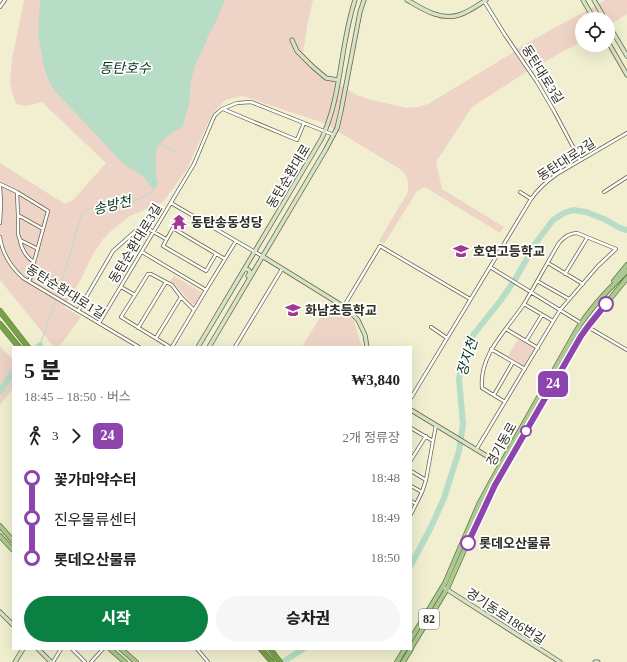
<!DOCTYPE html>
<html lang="ko">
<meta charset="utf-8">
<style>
body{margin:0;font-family:"Times New Roman","Noto Sans KR",serif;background:#f6f6f6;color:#202124;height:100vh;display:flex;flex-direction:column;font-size:15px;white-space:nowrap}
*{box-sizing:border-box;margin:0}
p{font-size:13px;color:#757577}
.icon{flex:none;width:22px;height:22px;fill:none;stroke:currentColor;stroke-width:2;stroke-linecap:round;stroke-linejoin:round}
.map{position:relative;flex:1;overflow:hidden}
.details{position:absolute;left:12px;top:346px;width:400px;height:304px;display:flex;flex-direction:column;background:#fff;border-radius:0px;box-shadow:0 4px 16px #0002}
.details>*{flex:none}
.badge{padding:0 8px;border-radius:6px;font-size:14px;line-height:26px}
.controls{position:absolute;left:575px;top:12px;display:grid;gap:8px}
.controls a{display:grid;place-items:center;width:40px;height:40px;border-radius:50%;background:#fff;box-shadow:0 4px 16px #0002;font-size:20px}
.map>.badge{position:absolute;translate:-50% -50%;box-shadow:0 0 0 2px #fff}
.legs{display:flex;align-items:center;gap:6px;height:44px;padding:0 12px;font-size:13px}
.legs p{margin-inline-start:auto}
.head{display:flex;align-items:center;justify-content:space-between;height:68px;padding:0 12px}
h1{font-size:22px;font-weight:800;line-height:30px}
.primary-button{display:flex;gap:8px;margin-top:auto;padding:8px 12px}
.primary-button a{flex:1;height:46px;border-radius:24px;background:#0b8043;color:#fff;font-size:16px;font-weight:800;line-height:46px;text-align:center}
.primary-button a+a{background:#f6f6f6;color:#202124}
ul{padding:0 12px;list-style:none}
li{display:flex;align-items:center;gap:14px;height:40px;font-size:15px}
li i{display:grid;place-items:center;width:6px;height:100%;margin:0 5px;background:currentColor}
li i::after{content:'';width:10px;height:10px;margin:-5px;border:3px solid;border-radius:50%;background:#fff}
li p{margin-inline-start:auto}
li:first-child i{background:linear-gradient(#0000 50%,currentColor 0)}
li:last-child i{background:linear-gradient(currentColor 50%,#0000 0)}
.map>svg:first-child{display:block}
.green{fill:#eed4c6}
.water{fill:#b8ddc6}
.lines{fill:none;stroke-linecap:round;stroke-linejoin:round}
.stream{stroke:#b8ddc6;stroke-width:1}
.river{stroke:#b8ddc6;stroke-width:6}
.street-casing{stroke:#66644a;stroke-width:4}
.secondary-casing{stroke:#66644a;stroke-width:5}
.primary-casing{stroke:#5d7a3c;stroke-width:5.5}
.highway-casing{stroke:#5d7a3c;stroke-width:6}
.street{stroke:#fff;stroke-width:2.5}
.secondary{stroke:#d6e3c9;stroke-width:3.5}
.primary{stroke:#adc892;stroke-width:4}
.highway{stroke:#76a34a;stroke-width:5}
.line-1-casing{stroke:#fff;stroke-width:9}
.line-1{stroke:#8e44ad;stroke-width:6}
.stop-1-dot{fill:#fff;stroke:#8e44ad;stroke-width:2}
.labels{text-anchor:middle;stroke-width:3.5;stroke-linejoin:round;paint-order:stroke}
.shield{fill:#fff;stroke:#6d6d65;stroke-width:1}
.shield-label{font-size:12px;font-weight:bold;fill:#2f2f23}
.street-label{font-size:13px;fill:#2f2f23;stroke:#fff}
.poi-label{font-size:13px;font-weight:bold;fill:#2f2f23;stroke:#fff;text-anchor:start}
.stop-label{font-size:13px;font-weight:bold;fill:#2f2f23;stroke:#fff;text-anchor:start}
.water-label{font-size:14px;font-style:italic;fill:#05341e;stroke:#fff}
</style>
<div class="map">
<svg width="627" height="662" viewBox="0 0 627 662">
<rect width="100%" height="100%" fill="#f1efd0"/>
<path class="green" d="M24 0H313L308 21 303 53 331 80 357 95 368 99 407 108 418 107 428 104 511 54 517 49 563 23 585 12 605 0H627V14L608 26V19H582V41L523 74 472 107 436 162 442 189 504 227 500 233 425 187 417 191 384 244 379 241 408 192V182L406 175 400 169 324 123 242 96 225 100 212 114 187 169 163 202 130 216 111 231 103 239 93 254 81 279 64 307 81 317 59 347H54L0 280V163L65 204 73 200 106 163 42 102 26 106 16 104 12 93 10 82 12 58 18 31Z
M174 276 201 292V295L195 305 192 304 175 284 170 281Z
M329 302 348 314 354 321 362 347H302Z
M518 339 535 348 524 366 508 356Z
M0 346 13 360V388L0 405Z"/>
<path class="water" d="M40 0H225L216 22 208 36 206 42 196 63 191 81 189 103 183 127C165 135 151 147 157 168L155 171 158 184 154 190 150 186 147 181 140 174 125 165 116 156 53 89 48 79 44 67 38 35Z"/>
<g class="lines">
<path class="stream" d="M160 143 178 154
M57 296C63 279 68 261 73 244 75 236 79 220 83 214 88 206 103 207 111 206 123 204 146 199 154 190
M40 345 56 299"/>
<path class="river" d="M38 347 40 345
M0 391 13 372
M411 565 431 527 444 498 459 451 463 424 459 379 463 359 470 339 501 300 516 278 535 244 553 220 564 213 573 210 586 212 604 219 620 228 627 230
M283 662 303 649"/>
<defs>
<path id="street" d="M484 1 505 35 537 82 554 111 580 160
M0 7 5 0
M223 109 297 140 304 123
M0 184 17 192 48 211 34 262 31 277 29 281
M0 187 1 203 0 223
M520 192 531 199
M604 192 627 177
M17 193 18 215 43 229
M171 203 262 256
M18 215V234L20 240 38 249
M0 237C2 253 11 267 23 278L139 347
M20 241C22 249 27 258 34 262
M142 252 206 290 172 347
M216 254 206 271 163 246 173 228C191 239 208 249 225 259
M548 263 583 284
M490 267 581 323
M565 274 587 238
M537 281 569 299
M121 287 135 295 121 317 170 347
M206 290 236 241
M135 295 148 274H151L166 282
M181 297 194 310
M524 304 553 321
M344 306 380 246 470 299
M78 311 113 251 140 227 143 226 166 239
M99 323 194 164 213 119 215 115 222 109 237 103 251 102 334 135
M431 327 447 338
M588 327 627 350
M138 328 166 282 172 285 181 297 156 338
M506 329 538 348
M526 341 542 315
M235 347 282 269
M491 349 525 369
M494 395 513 362
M411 398 531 199C538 189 547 181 557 174L627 133
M411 428 433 441 426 480 422 492 411 514
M433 441 436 425
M476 450 560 310 598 266 616 249 577 233C569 233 564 237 559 243 547 263 536 284 524 304 507 330 479 354 482 388L505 402
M411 460 426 436
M411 471 426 480
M411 486 422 492
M411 501 416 504
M72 649 85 662
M197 649 208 662
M53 662 61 649
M91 662 103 649"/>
<path id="secondary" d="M407 0C423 9 440 21 459 15 469 12 478 5 486 0
M583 0 594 19
M594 0 605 19
M608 24 627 56
M292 40 297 51 312 66 326 78 338 80
M608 42 627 75
M262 256 346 308 358 320 365 335 367 347
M244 270C247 269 249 269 250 272L248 276
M198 347 322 138C342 95 340 45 355 0
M209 347 326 149 337 128 341 111 360 12 364 0
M411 410 505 467
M443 587 560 662
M0 612 13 625
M38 649 51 662
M15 662 23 649
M595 662H598"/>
<path id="primary" d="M614 281 627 265
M0 526 13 541
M0 536 13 550
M411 639 445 583 479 504 492 480 575 333C589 309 608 290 627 271
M411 648 447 589 478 519 495 485 581 336 589 325 627 278
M110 649 125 662
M121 649 136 662
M397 662 405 649
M403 662 411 649"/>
<path id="highway" d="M0 311 28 347
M0 324 19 347
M261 649 272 662
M270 649 280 662"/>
</defs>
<use href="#street" class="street-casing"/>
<use href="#secondary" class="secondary-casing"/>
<use href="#primary" class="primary-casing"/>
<use href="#highway" class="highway-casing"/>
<use href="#street" class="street"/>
<use href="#secondary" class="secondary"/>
<use href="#primary" class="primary"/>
<use href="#highway" class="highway"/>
</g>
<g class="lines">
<defs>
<path id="line-1" d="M468 543 495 485 581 336 589 325 606 304"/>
</defs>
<use href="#line-1" class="line-1-casing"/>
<use href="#line-1" class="line-1"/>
</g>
<defs>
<symbol id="temple-bare" viewBox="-9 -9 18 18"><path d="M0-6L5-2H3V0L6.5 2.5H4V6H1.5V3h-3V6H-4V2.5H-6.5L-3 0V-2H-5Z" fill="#a33797" stroke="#fff" stroke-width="2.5" paint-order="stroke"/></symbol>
<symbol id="school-bare" viewBox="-9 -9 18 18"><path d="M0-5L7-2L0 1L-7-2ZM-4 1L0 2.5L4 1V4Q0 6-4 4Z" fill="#a33797" stroke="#fff" stroke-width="2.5" paint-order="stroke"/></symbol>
</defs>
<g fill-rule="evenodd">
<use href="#temple-bare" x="168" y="211" width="22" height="22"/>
<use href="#school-bare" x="450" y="240" width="22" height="22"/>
<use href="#school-bare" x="282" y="299" width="22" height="22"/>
</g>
<g class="stop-1-dot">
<circle cx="606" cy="304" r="7"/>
<circle cx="526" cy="431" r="5"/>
<circle cx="468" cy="543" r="7"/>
</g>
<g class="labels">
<rect class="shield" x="419" y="609" width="20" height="20" rx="3"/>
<g class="shield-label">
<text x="429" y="623">82</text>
</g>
<g class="street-label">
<text transform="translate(543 74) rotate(58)" y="5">동탄대로3길</text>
<text transform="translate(566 159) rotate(-33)" y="5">동탄대로2길</text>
<text transform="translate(288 176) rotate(-59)" y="5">동탄순환대로</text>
<text transform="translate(135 243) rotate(-59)" y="5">동탄순환대로3길</text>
<text transform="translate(66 291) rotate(32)" y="5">동탄순환대로1길</text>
<text transform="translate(501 444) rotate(-61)" y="5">경기동로</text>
<text transform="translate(506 616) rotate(33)" y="5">경기동로186번길</text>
</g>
<g class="poi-label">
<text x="191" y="227">동탄송동성당</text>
<text x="473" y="256">호연고등학교</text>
<text x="305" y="315">화남초등학교</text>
</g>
<g class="stop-label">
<text x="479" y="548">롯데오산물류</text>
</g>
<g class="water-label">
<text x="125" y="73">동탄호수</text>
<text transform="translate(112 205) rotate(-14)" y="5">송방천</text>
<text transform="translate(467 357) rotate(-72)" y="5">장지천</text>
</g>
</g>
</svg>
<div class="controls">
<a><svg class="icon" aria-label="locate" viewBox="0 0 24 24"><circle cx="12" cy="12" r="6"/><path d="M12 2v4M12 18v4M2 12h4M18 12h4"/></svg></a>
</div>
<b class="badge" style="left:553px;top:384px;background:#8e44ad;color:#fff">24</b>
<section class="details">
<div class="head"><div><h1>5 분</h1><p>18:45 – 18:50 · 버스</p></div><b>₩3,840</b></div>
<div class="legs"><svg class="icon" aria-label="walk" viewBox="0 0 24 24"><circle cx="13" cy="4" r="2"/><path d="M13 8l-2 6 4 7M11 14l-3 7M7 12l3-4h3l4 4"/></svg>3<svg class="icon" aria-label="forward" viewBox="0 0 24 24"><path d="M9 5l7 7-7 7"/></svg><b class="badge" style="background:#8e44ad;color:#fff">24</b><p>2개 정류장</p></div>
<ul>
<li><i style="color:#8e44ad"></i><b>꽃가마약수터</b><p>18:48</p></li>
<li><i style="color:#8e44ad"></i><span>진우물류센터</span><p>18:49</p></li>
<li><i style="color:#8e44ad"></i><b>롯데오산물류</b><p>18:50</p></li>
</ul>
<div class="primary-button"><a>시작</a><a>승차권</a></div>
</section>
</div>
